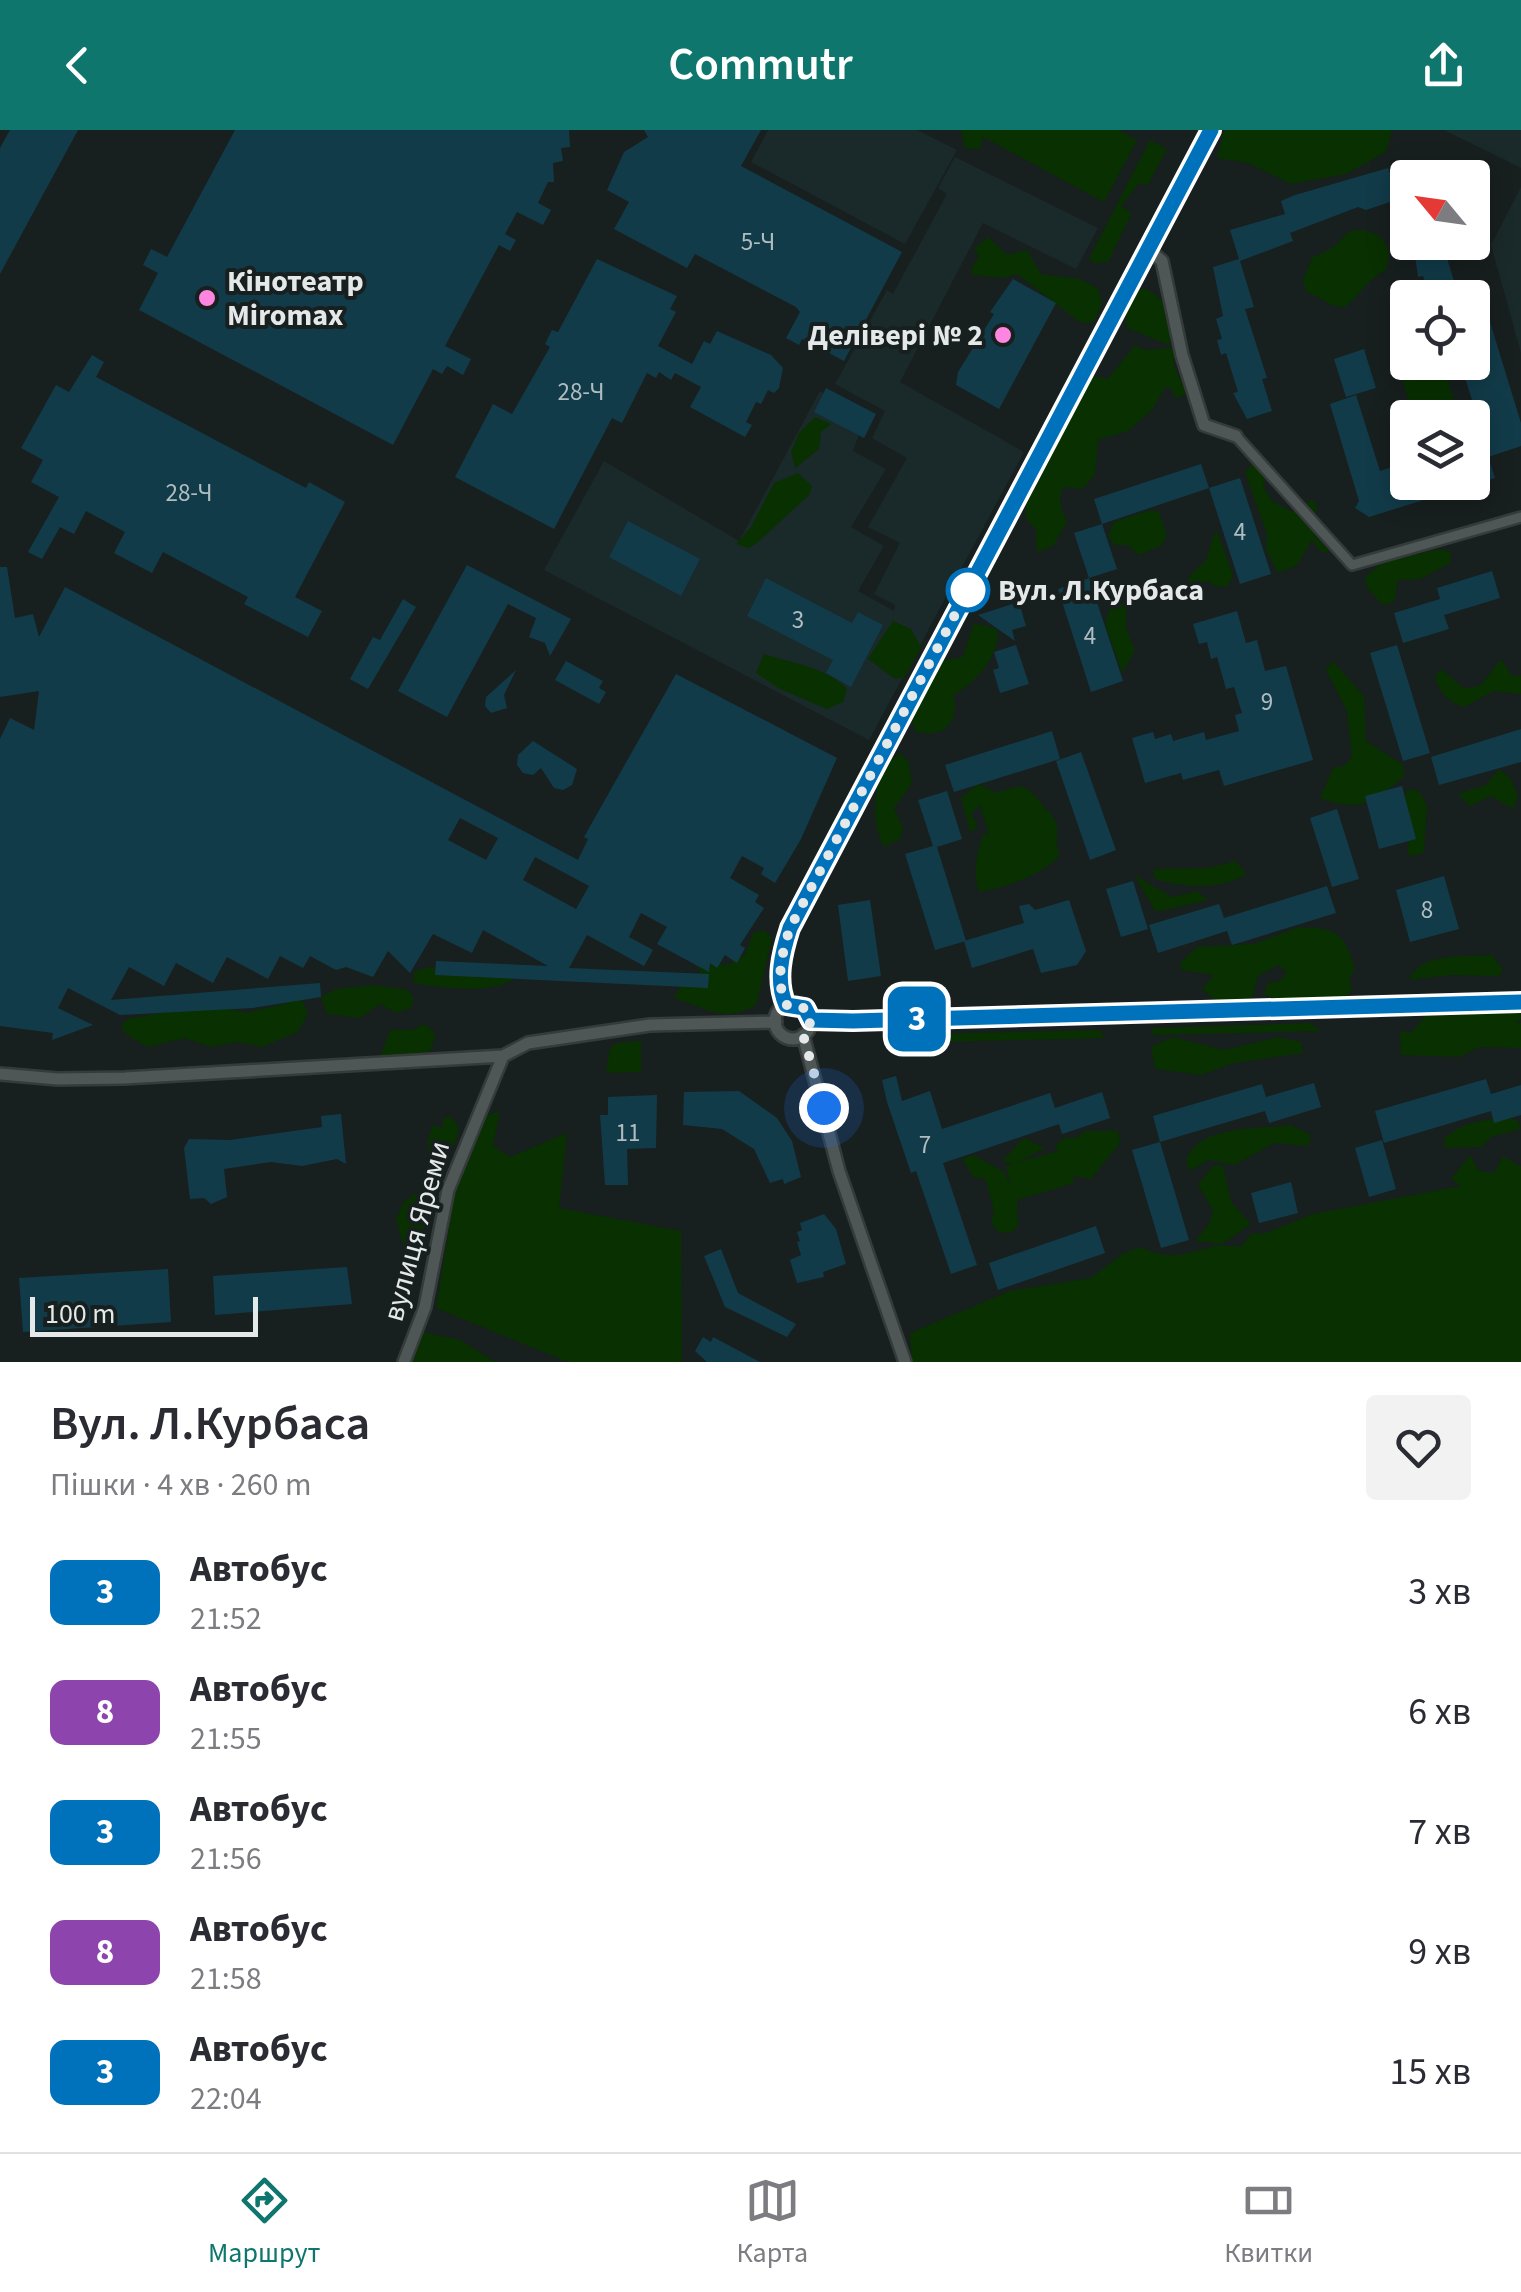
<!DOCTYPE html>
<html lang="uk">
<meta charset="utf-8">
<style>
body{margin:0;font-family:"Source Sans 3",sans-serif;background:#f2f2f3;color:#2b2b33;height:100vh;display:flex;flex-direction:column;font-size:38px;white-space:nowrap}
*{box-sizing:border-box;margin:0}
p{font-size:32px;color:#7c7c81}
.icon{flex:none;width:55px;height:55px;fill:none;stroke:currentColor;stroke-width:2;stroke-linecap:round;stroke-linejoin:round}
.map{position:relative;height:1232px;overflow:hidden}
.details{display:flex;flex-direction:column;background:#fff;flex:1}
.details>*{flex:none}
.badge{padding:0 20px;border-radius:15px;font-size:35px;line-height:65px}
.needle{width:65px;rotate:299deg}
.fabs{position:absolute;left:1390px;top:30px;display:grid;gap:20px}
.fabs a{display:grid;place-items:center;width:100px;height:100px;border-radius:10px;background:#fff;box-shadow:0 5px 25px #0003;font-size:50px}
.scale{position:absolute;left:30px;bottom:25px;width:228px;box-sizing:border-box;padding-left:10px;border:5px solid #e4e8e8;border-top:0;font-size:28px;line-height:35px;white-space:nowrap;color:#e4e8e8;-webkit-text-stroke:8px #181f1f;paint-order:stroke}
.you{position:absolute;width:50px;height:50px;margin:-25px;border:8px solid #fff;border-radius:50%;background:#1a73e8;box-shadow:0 0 0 15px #1a73e833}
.map>.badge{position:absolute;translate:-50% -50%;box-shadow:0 0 0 5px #fff}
.round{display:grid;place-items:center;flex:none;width:105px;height:105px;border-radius:10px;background:#f2f2f3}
.summary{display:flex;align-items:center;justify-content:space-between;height:170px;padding:0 50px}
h1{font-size:48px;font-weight:600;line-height:75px}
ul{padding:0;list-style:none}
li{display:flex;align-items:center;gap:30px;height:120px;padding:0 50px}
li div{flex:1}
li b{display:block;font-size:38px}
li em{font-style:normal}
li .badge{min-width:110px;font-weight:700;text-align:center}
header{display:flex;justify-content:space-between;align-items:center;height:130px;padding:0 50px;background:#0f766e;color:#fff;font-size:45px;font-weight:600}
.dock{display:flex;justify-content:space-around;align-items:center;height:140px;border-top:2px solid #e1e1e2;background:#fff;font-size:28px;color:#7c7c81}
.dock a{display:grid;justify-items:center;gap:5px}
.dock .current{color:#0f766e}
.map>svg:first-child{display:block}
.built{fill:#1a2929}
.green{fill:#093000}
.building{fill:#123b49;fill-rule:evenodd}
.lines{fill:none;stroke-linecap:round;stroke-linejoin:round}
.pedestrian-casing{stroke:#353a3a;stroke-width:14}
.minor-casing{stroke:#353a3a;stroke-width:16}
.pedestrian{stroke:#4e5656;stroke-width:9}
.minor{stroke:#4e5656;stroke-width:11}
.line-casing{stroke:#fff;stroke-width:22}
.line{stroke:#0072bc;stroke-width:15}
.walk{stroke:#e4e8e8;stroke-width:10;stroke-dasharray:0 18}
.poi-dot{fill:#fe85e0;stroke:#181f1f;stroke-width:4}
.stop-dot{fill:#fff;stroke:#0072bc;stroke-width:5}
.labels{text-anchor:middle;stroke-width:8;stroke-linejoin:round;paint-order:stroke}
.number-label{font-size:25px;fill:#b0bdc0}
.poi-label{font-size:30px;font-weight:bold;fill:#e4e8e8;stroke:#181f1f;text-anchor:start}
.stop-label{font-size:30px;font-weight:bold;fill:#e4e8e8;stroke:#181f1f;text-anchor:start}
.street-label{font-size:30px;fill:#e4e8e8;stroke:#181f1f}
</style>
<header><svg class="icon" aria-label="back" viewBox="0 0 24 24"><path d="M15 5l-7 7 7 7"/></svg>Commutr<svg class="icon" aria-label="share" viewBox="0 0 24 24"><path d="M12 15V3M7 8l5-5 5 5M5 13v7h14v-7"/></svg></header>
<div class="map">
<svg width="1521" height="1232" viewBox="0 0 1521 1232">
<rect width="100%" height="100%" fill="#181f1f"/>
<path class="built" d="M768 0H917L957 20 905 114 751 32Z
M1444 0H1521V38Z
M955 27 1098 98 1076 139 983 93 900 252 1024 322 869 610 544 440 604 331 739 411 820 261 865 288 853 321 886 339 851 397 884 416 858 461 894 481 895 475 874 464 900 413 868 397 907 328 872 308 885 281 835 254 887 160 893 164 947 64 938 58Z
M1521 57V223L1491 115Z"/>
<path class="green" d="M961 0H1119L1137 10 1104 72 983 7 980 19 965 18Z
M1224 0H1392L1386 22 1346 44 1291 54 1248 33 1217 28Z
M1150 10 1167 19 1147 56 1139 53 1121 76 1132 83 1108 132 1094 133 1089 129Z
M1350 101C1376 97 1396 112 1386 140 1365 151 1362 163 1345 177L1334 176 1306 161 1303 150 1312 128 1332 118Z
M988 107 1007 125 1027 120 1041 144 1080 149 1098 159 1102 173 1094 192 1081 193 1017 144 1004 148 973 145 971 140 979 126 974 119Z
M1139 158C1164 160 1177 193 1169 215L1127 198 1125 177Z
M1407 212 1408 232 1443 233 1459 287H1413L1395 223 1398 214Z
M1135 215 1144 220 1175 218 1174 237 1187 262 1177 269 1170 257H1165L1153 279 1128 301 1098 310 1095 345 1082 359 1064 357C1056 369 1062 380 1067 392L1053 416 1037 422 1036 399 1026 389V374L1042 337 1085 253 1093 246 1108 249Z
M815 287 831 294 821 302 819 319 795 338 791 322 799 303Z
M1255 331 1267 342 1263 357 1273 372 1293 382 1311 370 1317 374 1314 404 1330 422H1321L1312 410 1296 436 1278 443 1266 419 1267 404 1245 342Z
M798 343 812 356 809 365 757 413 748 418 736 414 751 397 774 353Z
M1151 380 1159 382 1167 406 1162 415 1139 425 1127 415H1114L1108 405 1114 392Z
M1217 401 1233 445 1228 456 1217 457 1207 451 1186 458C1188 443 1196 442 1205 431 1212 421 1208 411 1217 401Z
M1440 419 1451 422 1450 433 1420 449 1398 450 1394 472 1383 475 1367 458 1365 447 1383 432Z
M1115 461 1126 464V498L1135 520 1122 543 1105 494Z
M893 491 911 499 921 517 905 547 895 549 868 529Z
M974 493 997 499C1002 524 974 555 953 565 961 593 942 610 915 601L912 588 941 531 963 527Z
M764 524C792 533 826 537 847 559L843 572 827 579 780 559 756 543Z
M1501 529 1513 547 1521 545V564L1494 561 1464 577C1449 573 1439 562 1435 547L1441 539 1465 559 1481 555Z
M1333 531 1364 566 1366 611 1402 634 1405 646C1373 672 1361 683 1320 668L1333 638 1344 636 1352 627 1347 581 1326 540Z
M899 623 908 630 912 653 894 678 903 699 900 709 884 717C869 687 872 645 899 623Z
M1499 639 1510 648 1518 666 1513 679 1491 666 1470 676 1458 664 1486 655Z
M979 654 996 663C1021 656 1023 650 1041 673 1046 680 1053 684 1056 693 1060 705 1053 712 1060 724 1047 744 1003 758 979 762 972 745 977 720 984 703L989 705 980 675 971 684 978 697 970 702 961 668Z
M1407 660H1418L1427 675 1424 722 1414 726 1407 724C1413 702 1399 680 1407 660Z
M1235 731 1247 744C1221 760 1184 758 1155 749L1153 739 1209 738Z
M1134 745 1172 767 1197 761 1208 770 1156 782Z
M1299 797C1337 799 1343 801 1355 838L1349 849 1352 860 1344 868 1275 869 1264 864 1268 853 1280 851 1287 842 1278 835 1258 846 1252 868 1217 872 1202 859 1214 845 1182 840 1180 833 1197 817 1254 814Z
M764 800 772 808 756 875C724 895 705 877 674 868L679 858 701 851 700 840 692 832 715 829 725 836 745 825 753 803Z
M1492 825 1503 840 1499 846 1450 845 1409 850C1418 822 1467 827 1492 825Z
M429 837 515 847C502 864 434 859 413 852L414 842Z
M374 855 408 860 414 869 411 878 396 883 380 874 360 888 327 884 321 867 336 859Z
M288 869 302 870 308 883 298 902 262 917 237 912 210 917 185 908 148 917 127 905 121 897 127 889 212 874 246 883 288 873Z
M1472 880 1521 881V889L1516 892 1521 893V918L1480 917 1459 927 1401 925 1400 901 1411 903 1426 885Z
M1309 893 1322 901 1153 905 1152 898Z
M425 894 436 904 430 921 411 930 407 924 385 930 381 924 390 900H412Z
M1099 900 1105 908 935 912 934 904Z
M1173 907 1224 920 1278 907 1301 912 1303 923 1233 933 1201 945 1155 939 1151 917Z
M641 911V942L606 943 610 918 617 913Z
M500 981 493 1016 510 1027 567 1003 559 1078 681 1101 682 1232H568L436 1178 459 1037 487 985Z
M450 986 459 997C457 1016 447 1031 431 1041 427 1024 426 1012 433 995L443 999V989Z
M1504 987 1517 990 1521 999 1491 1007 1481 1017 1445 1018 1444 1008C1462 993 1482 990 1504 987Z
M1290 995 1311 1005 1308 1016 1274 1013 1235 1035 1209 1030 1189 1041 1186 1030C1200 994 1257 1000 1290 995Z
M1085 1001H1118L1120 1013 1091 1049 1073 1046 1074 1053 1017 1070 1018 1097 1009 1103 998 1102 991 1092 994 1081 985 1048H974L962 1029 973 1025 1003 1041 1010 1055 1006 1036 1013 1033 1002 1031 1024 1008 1045 1018 1018 1032 1058 1021 1055 1016 1064 1008H1076Z
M1470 1025 1479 1041 1494 1043 1503 1026 1521 1037V1232H912L910 1203 1010 1161 1091 1148 1122 1124 1140 1117C1168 1130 1181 1126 1210 1117 1218 1114 1232 1117 1242 1116L1252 1103 1263 1104 1313 1084 1461 1056 1451 1049Z
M1223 1035 1231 1072 1251 1094 1222 1114 1195 1111 1209 1094 1213 1080 1198 1055 1213 1036Z
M424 1057 433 1068 424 1092 425 1110 416 1121H405L396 1089 404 1072Z
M423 1202 460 1210 496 1232H403L405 1211Z"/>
<path class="building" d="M10 0H78L0 144V18Z
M235 0H569L570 17 561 18 563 31 553 33 554 52H548L538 73 551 80 543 95 517 82 505 104 516 110 510 121 499 115 445 216 471 229 463 245 447 236 442 244 433 239 393 315 139 180 158 143 143 135 151 119 167 127Z
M644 0H761L741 36 902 122 844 231 802 209 799 215 786 208 800 182 796 177 695 124 687 138 614 99 629 72 607 60 624 22 648 7Z
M1388 38 1397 65 1408 62V98L1396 70 1366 80 1358 77 1290 103 1293 111 1240 131 1254 177 1245 179 1267 248 1262 249 1272 281 1247 289 1233 263 1238 262 1226 223 1221 225 1217 210 1222 209 1216 189 1223 186 1213 137 1239 129 1230 100 1285 84 1281 71 1295 65Z
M1413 112H1442L1454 151 1427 159 1423 146 1418 147Z
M597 129 677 166 670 179 676 182 658 216 692 234 704 211 710 214 717 201 771 225 783 238 779 258 774 263 768 260 761 274 756 272 746 292 752 295 745 307 690 277 701 257 675 243 671 250 659 242 656 248 647 243 622 293 612 288 554 399 455 347 493 274 512 284 550 217 545 214 552 200 558 202Z
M1013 149 1056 173 999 279 956 255 958 242 994 184 990 182Z
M1486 179 1521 293V316L1488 327 1495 348 1472 355V311L1484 308 1460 232H1472V183Z
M1364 219 1376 258 1346 267 1334 229Z
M92 225 104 232 96 247 306 358 309 352 345 372 295 467 322 481 308 507 244 474 248 467 163 422 152 443 114 423 125 402 86 381 74 404 60 397 42 429 28 422 59 367 31 352 43 330 21 318 56 255 69 262Z
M826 258 876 284 864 308 814 282Z
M1356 265 1380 341 1408 332V352L1472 355 1369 387 1355 378 1359 371 1330 274Z
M1201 334 1209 358 1102 394 1094 369Z
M1240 348 1271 444 1240 454 1209 358Z
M628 391 700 429 681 466 609 427Z
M1102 394 1117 439 1089 448 1074 403Z
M467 435 571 489 550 526 545 513 529 507 536 488 508 474 447 587 398 561Z
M0 437H7L15 488 33 484 39 507 65 457 578 730 588 709 584 707 676 544 837 628 801 709 775 753 761 744 764 738 742 726 730 748 759 765 755 772 764 778 740 815 745 818 737 833 725 825 717 838 710 833 709 842 657 814 667 797 641 783 629 807 653 820 644 836 587 805 569 838 709 844 708 858 435 845 436 831 548 836 483 800 472 823 433 804 410 843 388 821 373 847 346 837 336 840 310 826 303 838 280 826 268 849 227 827 213 853 176 833 164 856 129 837 111 870 320 853 321 867 253 878 120 885 68 858 58 878 93 895 52 910 53 903 0 896V609L10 588 34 600 39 561 0 567ZM460 688 498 708 486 730 448 710ZM535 727 589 756 576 779 523 750Z
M1492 441 1500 468 1444 485 1449 499 1403 513 1394 483 1440 469 1437 458Z
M766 448 852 493 858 482 883 495 851 557 826 543 833 530 747 486Z
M1089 448 1123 551 1091 562 1058 459Z
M403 469 416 477 368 559 350 549 373 507 380 510Z
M1019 472 1026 496 1012 500 1015 511 978 485Z
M1237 481 1246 513 1257 510 1265 541 1286 536 1313 630 1224 656 1219 640 1183 650 1181 643 1145 653 1132 608 1153 602 1155 609 1171 604 1173 611 1204 602 1206 610 1239 601 1235 585 1242 583 1234 557 1226 559 1217 527 1211 529 1207 512 1199 514 1193 494Z
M1016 515 1029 554 1000 563 993 540 999 538 994 522Z
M1397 515 1430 623 1403 631 1370 523Z
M566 531 603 551 599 558 606 562 599 574 555 550Z
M516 540 504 565 507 578 491 583 485 576 486 567Z
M1521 599V632L1439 655 1431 627Z
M1052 601 1060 629 954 662 945 635Z
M533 611 577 639 572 655 563 660 554 658 541 638 533 645 523 643 517 635 518 625Z
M1081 622 1116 720 1090 730 1056 631Z
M1402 656 1416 709 1379 719 1365 666Z
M947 661 962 709 937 717 966 811 935 820 905 724 933 716 918 670Z
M1337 679 1359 749 1332 757 1310 688Z
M1444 746 1459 799 1410 812 1396 760Z
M1133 751 1148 799 1121 807 1106 759Z
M1327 756 1336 783 1232 815 1227 801 1158 823 1149 795 1219 774 1224 788Z
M870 770 881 846 848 851 838 775Z
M1069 770 1086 821 1077 835 1041 843 1033 819 972 838 964 811 1024 793 1019 776 1029 774 1035 780Z
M896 946 902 971 930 961 942 999 1050 963 1055 978 1102 962 1110 988 1062 1004 1059 994 943 1033 977 1135 951 1144 916 1041 911 1043 887 972 882 950Z
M1486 949 1491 964 1521 955V985L1494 993 1491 981 1384 1013 1375 981Z
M1314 953 1321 977 1269 993 1265 981 1160 1012 1153 986 1262 954 1266 967Z
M739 961 777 988 792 1011 801 1047 784 1054 783 1049 770 1053 754 1019 722 999 683 995 684 962Z
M657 965 656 1018 627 1019 628 1055H605L600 985H608V967Z
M341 984 346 1034 337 1029 302 1036 271 1032 224 1039 227 1067 211 1074 204 1068 190 1069 184 1018 189 1009 230 1010 322 997 321 986Z
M1382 1010 1396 1059 1369 1067 1355 1018Z
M1160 1012 1189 1110 1161 1118 1132 1020Z
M1291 1052 1298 1083 1259 1093 1251 1063Z
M824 1084 836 1099 846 1134 823 1142 824 1147 797 1153 790 1130 801 1125 797 1112 800 1111 797 1102 802 1100 800 1093Z
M1096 1096 1105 1123 998 1160 989 1133Z
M721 1119 738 1163 796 1194 787 1207 725 1177 704 1126Z
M347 1137 352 1174 215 1185 213 1146Z
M168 1139 171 1192 23 1202 19 1148Z
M703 1207 711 1212 713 1207 760 1232H707L695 1221Z"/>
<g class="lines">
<defs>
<path id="pedestrian" d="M1236 306 1352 435 1521 387"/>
<path id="minor" d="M1148 119 1162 131 1182 225 1204 295 1236 306
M775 891a18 18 0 1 1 36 0a18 18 0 1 1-36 0Z
M786 875 780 837 790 798 1211 0
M811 890 1329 880 1521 872
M803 905 839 1041 905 1232
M0 944 58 949 125 948 503 926
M404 1232 425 1177 448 1060 503 926 528 913 650 895 776 892"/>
</defs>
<use href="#pedestrian" class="pedestrian-casing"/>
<use href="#minor" class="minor-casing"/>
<use href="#pedestrian" class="pedestrian"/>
<use href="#minor" class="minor"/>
</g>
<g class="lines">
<defs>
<path id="line" d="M1211 0 790 798C782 823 775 850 786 875L805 878 811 890 853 891 1521 872"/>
</defs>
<use href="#line" class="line-casing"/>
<use href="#line" class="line"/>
<path class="walk" d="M824 978 803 905 810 896 809 883 799 874 786 875C775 850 782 823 790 798L968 460"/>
</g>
<g class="poi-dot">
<circle cx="207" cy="168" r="10"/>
<circle cx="1003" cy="205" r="10"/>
</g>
<circle class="stop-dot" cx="968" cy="460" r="20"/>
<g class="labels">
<g class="number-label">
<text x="758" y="120">5-Ч</text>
<text x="581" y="270">28-Ч</text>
<text x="189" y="371">28-Ч</text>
<text x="1240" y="410">4</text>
<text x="798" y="498">3</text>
<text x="1090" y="514">4</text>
<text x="1267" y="580">9</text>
<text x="1427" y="788">8</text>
<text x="628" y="1011">11</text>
<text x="925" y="1023">7</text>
</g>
<g class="poi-label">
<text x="227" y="161">Кінотеатр<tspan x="227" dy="34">Miromax</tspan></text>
<text x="983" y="215" text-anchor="end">Делівері № 2</text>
</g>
<g class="stop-label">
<text x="998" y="470">Вул. Л.Курбаса</text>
</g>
<g class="street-label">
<text transform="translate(416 1101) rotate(-75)" y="10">вулиця Яреми</text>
</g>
</g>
</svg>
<div class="fabs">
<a><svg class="needle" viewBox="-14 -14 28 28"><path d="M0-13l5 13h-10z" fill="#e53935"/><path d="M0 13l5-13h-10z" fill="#7c7c81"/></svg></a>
<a><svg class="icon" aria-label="locate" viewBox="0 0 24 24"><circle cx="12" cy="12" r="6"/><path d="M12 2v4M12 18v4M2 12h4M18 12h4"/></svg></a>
<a><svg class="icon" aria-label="layers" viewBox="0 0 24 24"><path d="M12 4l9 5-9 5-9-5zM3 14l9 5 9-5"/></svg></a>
</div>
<div class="scale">100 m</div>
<div class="you" style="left:824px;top:978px"></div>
<b class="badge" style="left:917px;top:889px;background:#0072bc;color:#fff">3</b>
</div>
<section class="details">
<div class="summary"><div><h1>Вул. Л.Курбаса</h1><p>Пішки · 4 хв · 260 m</p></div><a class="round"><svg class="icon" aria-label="heart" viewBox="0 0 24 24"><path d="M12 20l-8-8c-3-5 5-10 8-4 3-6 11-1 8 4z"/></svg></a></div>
<ul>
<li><span class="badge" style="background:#0072bc;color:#fff">3</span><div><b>Автобус</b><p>21:52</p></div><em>3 хв</em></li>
<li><span class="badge" style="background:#8e44ad;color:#fff">8</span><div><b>Автобус</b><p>21:55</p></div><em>6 хв</em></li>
<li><span class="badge" style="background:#0072bc;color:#fff">3</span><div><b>Автобус</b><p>21:56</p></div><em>7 хв</em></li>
<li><span class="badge" style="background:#8e44ad;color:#fff">8</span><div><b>Автобус</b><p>21:58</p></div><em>9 хв</em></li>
<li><span class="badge" style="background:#0072bc;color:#fff">3</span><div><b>Автобус</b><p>22:04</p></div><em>15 хв</em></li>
</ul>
</section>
<nav class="dock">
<a class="current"><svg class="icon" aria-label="directions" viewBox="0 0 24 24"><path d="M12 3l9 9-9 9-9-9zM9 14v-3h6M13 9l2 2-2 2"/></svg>Маршрут</a>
<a><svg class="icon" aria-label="map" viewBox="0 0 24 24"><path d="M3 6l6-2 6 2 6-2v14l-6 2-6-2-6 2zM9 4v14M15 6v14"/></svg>Карта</a>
<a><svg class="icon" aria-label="tickets" viewBox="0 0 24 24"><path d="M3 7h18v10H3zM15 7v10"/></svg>Квитки</a>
</nav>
